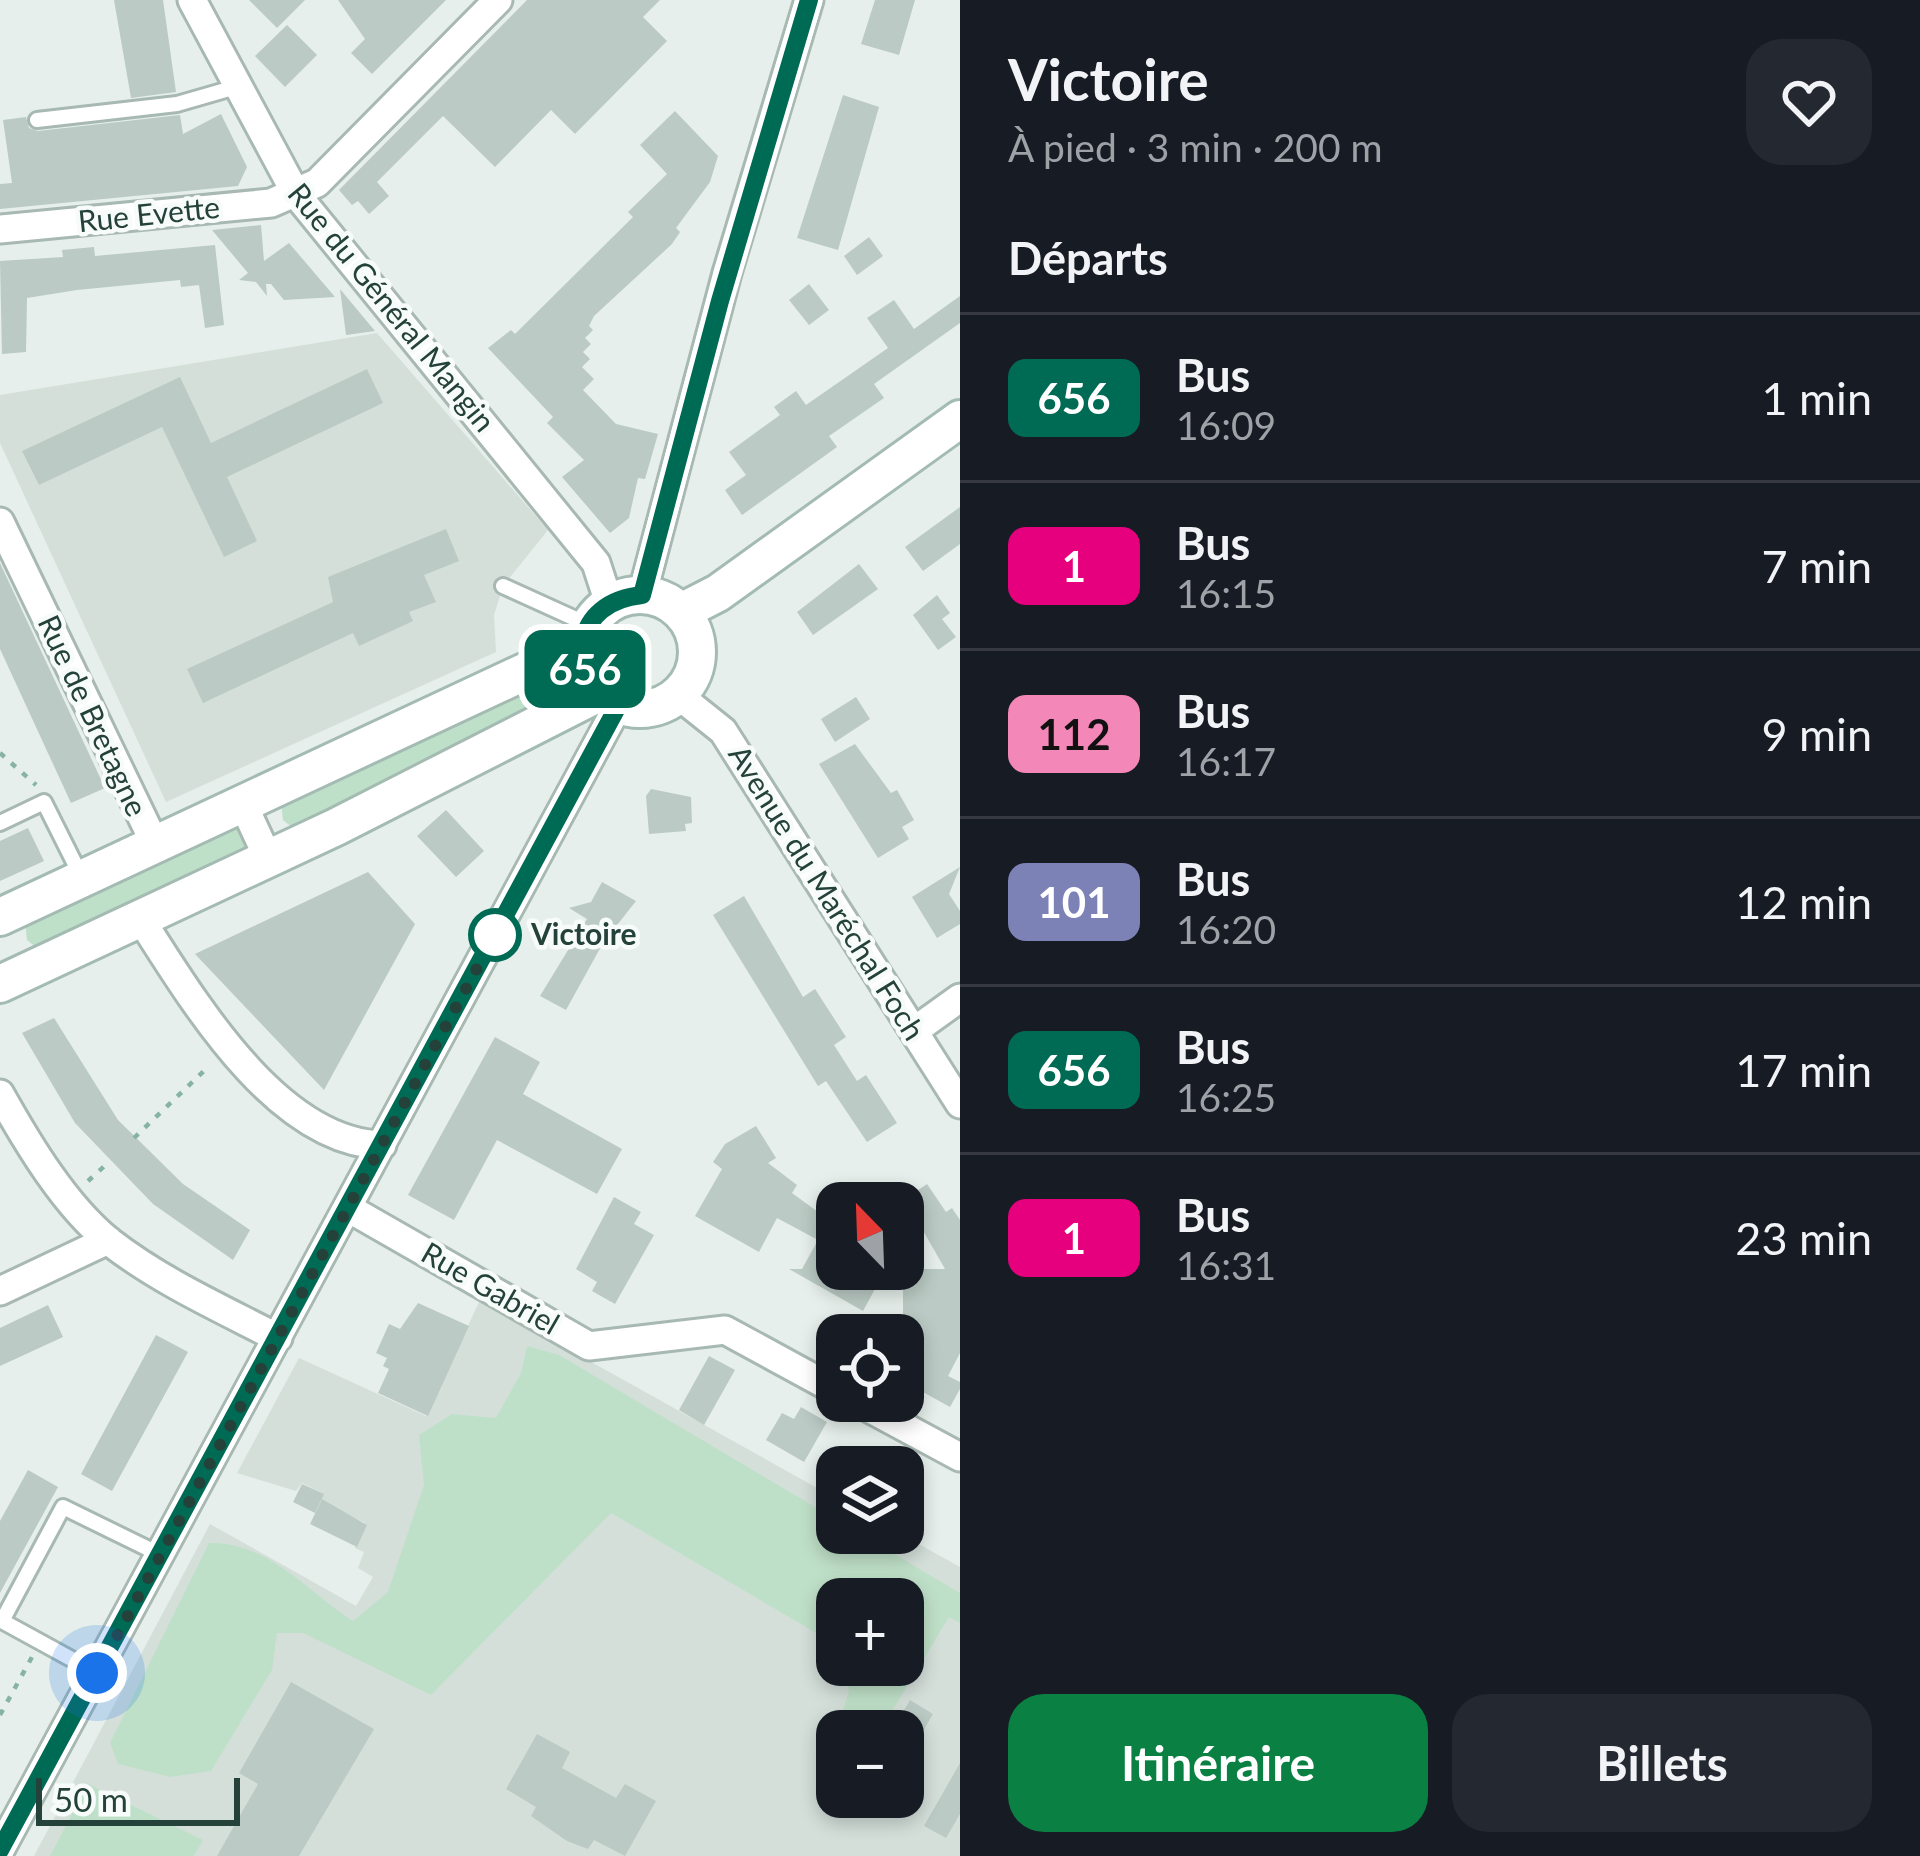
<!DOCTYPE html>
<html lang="fr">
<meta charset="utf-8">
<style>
body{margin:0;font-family:Lato,sans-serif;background:#242831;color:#f1f3f6;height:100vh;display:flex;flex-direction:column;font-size:45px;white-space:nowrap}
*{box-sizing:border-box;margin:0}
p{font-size:39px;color:#9ea1a6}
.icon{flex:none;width:66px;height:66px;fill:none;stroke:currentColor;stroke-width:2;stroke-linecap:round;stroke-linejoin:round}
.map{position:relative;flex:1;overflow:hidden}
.details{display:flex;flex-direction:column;background:#171b24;width:960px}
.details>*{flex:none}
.badge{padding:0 24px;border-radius:18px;font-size:42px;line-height:78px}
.needle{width:78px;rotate:337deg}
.fabs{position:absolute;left:816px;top:1182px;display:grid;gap:24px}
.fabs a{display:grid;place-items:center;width:108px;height:108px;border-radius:24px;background:#171b24;box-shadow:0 6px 18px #0003;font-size:60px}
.scale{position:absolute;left:36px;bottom:30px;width:204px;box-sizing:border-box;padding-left:12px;border:6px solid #24423a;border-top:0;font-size:33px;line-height:42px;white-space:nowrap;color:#24423a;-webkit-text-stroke:9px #f7fbf9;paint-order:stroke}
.you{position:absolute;width:60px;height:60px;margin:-30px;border:9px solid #fff;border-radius:50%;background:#1a73e8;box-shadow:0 0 0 18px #1a73e833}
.map>.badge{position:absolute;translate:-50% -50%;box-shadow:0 0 0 6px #fff}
h2{padding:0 48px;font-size:45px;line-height:108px}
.round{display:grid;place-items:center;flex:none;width:126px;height:126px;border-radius:36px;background:#242831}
.overview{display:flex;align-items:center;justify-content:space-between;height:204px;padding:0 48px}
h1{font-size:57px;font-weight:700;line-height:90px}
.action{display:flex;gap:24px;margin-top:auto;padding:24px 48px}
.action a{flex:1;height:138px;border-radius:36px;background:#0b8043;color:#fff;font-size:48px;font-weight:700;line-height:138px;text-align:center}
.action a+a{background:#242831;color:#f1f3f6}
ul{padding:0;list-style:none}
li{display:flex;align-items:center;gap:36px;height:168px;padding:0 48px;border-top:3px solid #363941}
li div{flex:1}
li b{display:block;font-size:45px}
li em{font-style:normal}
li .badge{min-width:132px;font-weight:700;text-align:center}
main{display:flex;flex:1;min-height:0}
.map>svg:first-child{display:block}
.built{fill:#d4dfda;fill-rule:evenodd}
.green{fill:#bfe0c8}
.building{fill:#bbcac4}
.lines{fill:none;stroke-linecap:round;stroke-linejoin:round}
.lane-casing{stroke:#a8b8b2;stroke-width:20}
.street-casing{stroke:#a8b8b2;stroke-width:33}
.secondary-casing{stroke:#a4bbb3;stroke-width:42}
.path{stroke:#86b3a5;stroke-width:4.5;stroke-dasharray:6 9;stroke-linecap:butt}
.lane{stroke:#fff;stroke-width:14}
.street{stroke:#fff;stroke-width:27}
.secondary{stroke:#fff;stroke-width:36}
.line-casing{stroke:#fff;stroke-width:27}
.line{stroke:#006b54;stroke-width:18}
.walk{stroke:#24423a;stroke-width:12;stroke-dasharray:0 21.6}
.stop-dot{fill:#fff;stroke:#006b54;stroke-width:6}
.labels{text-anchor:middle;stroke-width:9;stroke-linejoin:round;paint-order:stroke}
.street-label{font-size:30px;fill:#24423a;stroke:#f7fbf9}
.stop-label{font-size:30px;font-weight:bold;fill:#24423a;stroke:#f7fbf9;text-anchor:start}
</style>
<main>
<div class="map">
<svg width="960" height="1856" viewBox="0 0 960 1856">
<rect width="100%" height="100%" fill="#e6efeb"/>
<path class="built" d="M377 333 548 530 503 586 494 615 496 652 166 802 0 443V395Z
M480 1300 837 1499V1533H899L960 1567V1856H34L210 1524 356 1606 373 1577 358 1568 364 1552 355 1548 365 1523 320 1500 322 1493 302 1483 296 1491 237 1473 299 1358 426 1416ZM837 1599H903V1665H837ZM837 1731H903V1797H837Z"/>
<path class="green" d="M555 675 567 700 293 828 283 820 281 802Z
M235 824 248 849 37 948 27 940 25 922Z
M527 1346 559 1355 837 1520V1533H859L960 1593V1623L949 1617 880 1731H837V1747L833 1742 849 1691 842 1665H903V1599H837V1645L611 1513 431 1695 303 1633H277L272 1670 211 1771 170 1777 118 1764 110 1743 209 1543C267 1541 308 1592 353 1621L388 1592 424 1485 419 1435 452 1414 496 1418 521 1373Z
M88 1784 203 1840 194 1856H50Z"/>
<path class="building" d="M114 0H163L176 92 131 98Z
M249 0H305L277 28Z
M338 0H446L372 74 351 53 365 39Z
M527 0H660L643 17 667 41 575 134 551 110 495 167 443 116 377 182 389 196 369 214 358 201 352 205 339 190Z
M875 0H915L899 55 861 44Z
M287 25 317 55 285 87 255 56Z
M843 95 879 107 838 250 797 238Z
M675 111 718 156 710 182 676 228 680 232 672 244 594 316 589 326 593 330 585 338 591 344 583 352 590 359 582 367 594 379 583 390 616 424 658 434 645 479 638 478 629 518 610 533 562 477 584 460 547 423 553 417 488 348 511 330 515 334 633 217 628 212 667 174 640 145Z
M221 114 247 167 238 186 0 209V184L12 183 3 120 26 117 29 128 38 131 180 115 183 134Z
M261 225 264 261 289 243 335 297 284 300 271 284H266L267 296 256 282 239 280 248 273 212 230Z
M869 237 883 256 857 275 844 256Z
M215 245 224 325 205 328 199 285 181 287 180 280 77 290 27 298 26 352 2 354 0 261 63 257 62 250 94 247 95 256Z
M809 284 829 310 809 325 789 300Z
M340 289 375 331 346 335Z
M960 296V323L874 384 884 398 829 436 837 447 742 515 725 490 746 475 729 452 780 415 774 407 796 391 806 405 888 348 867 318 894 300 914 329Z
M367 369 383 403 227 477 257 541 224 557 162 427 39 485 22 451 180 377 211 443Z
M960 507V544L923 571 905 547Z
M446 529 459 561 424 575 436 602 409 612 413 621 359 646 353 633 203 703 187 669 333 602 328 577Z
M0 563 105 788 71 803 0 649Z
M859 564 878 589 813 635 797 612Z
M937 595 950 613 942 619 956 637 938 650 913 615Z
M856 697 870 719 835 742 821 719Z
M855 744 891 793 897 790 914 820 902 827 909 839 878 858 819 764Z
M651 789 691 797 692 823 685 824 686 831 649 834 646 796Z
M446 810 484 851 456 877 417 836Z
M28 828 44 861 0 881V841Z
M960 867 949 894 960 911V924L937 938 912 897Z
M368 872 415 924 324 1090 195 954Z
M602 882 636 901 603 943 566 1010 540 996 587 919 569 908 591 902Z
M744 896 803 997 815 989 846 1037 834 1045 857 1081 866 1075 897 1123 867 1142 826 1081 818 1086 713 915Z
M54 1018 118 1120 183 1184 250 1230 233 1260 153 1204 75 1123 22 1033Z
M495 1037 540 1062 523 1094 622 1149 597 1194 497 1140 454 1220 408 1195Z
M756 1126 776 1158 768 1163 797 1185 792 1193 829 1220 837 1206V1269H886L863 1311 789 1269H802L818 1240 777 1218 759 1252 695 1216 722 1169 713 1162 725 1144Z
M927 1184 946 1212 952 1208 960 1220V1353L948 1376 960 1382V1389L950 1407 903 1381V1269H945L905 1199Z
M614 1197 641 1212 634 1224 654 1235 615 1304 592 1291 597 1282 576 1269Z
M418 1303 469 1326 428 1416 378 1393 389 1369 383 1366 387 1358 376 1353 389 1324 400 1329Z
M48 1305 63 1337 0 1366V1328Z
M156 1335 188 1352 112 1491 81 1474Z
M709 1356 735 1370 704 1425 679 1410Z
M801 1407 827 1422 804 1462 766 1440 782 1413 794 1419Z
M28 1470 58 1487 0 1593V1521Z
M302 1484 324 1494 315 1513 293 1502Z
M322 1499 367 1525 357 1547 310 1524Z
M291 1682 374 1729 299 1856H217L258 1784 239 1773Z
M910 1700 933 1714 903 1765V1731H892Z
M537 1734 570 1752 562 1768 616 1798 625 1784 656 1801 625 1856 594 1840 588 1849 567 1841 531 1816 536 1807 506 1789Z
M960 1763V1814L946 1838 924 1826Z"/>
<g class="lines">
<defs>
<path id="lane" d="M37 120 177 104 236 87
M503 586 589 625
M0 823 44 802 82 878
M97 1673 2 1621 63 1507 161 1555"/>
<path id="street" d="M192 0 296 194 596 563 609 603
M0 229 271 203 317 183 498 0
M0 522 155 844
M642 595 727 273 809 0
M678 695 723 731 960 1104
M243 804 268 858
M140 918C192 999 276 1142 382 1145
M914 1031 960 998
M0 1094C28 1144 65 1206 110 1242 160 1281 222 1309 278 1338
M348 1208 589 1346 725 1330 837 1391
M0 1291 108 1240
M856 1401 960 1457
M0 1850 618 706"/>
<path id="secondary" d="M583 652a57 57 0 1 1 114 0a57 57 0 1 1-114 0Z
M681 612 718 593 960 419
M0 917 582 645
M0 984 336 827 599 693"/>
</defs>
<use href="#lane" class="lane-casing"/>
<use href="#street" class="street-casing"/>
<use href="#secondary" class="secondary-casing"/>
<path class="path" d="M0 753 36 785
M134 1138 208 1067
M88 1181 109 1162
M0 1715 32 1657"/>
<use href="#lane" class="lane"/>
<use href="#street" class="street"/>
<use href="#secondary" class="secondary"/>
</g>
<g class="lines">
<defs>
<path id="line" d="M0 1850 618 706C564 670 573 602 642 595L720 301 809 0"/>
</defs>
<use href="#line" class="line-casing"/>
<use href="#line" class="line"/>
<path class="walk" d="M97 1673 495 935"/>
</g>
<circle class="stop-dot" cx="495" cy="935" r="24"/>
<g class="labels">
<g class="street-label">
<text transform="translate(149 215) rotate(-6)" y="10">Rue Evette</text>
<text transform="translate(391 308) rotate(51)" y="10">Rue du Général Mangin</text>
<text transform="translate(92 716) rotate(65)" y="10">Rue de Bretagne</text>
<text transform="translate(826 893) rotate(58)" y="10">Avenue du Maréchal Foch</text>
<text transform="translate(490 1289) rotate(30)" y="10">Rue Gabriel</text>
</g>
<g class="stop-label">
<text x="531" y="945">Victoire</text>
</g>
</g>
</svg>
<div class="fabs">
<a><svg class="needle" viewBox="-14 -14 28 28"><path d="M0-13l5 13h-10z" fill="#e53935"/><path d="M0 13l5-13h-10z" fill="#9ea1a6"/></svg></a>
<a><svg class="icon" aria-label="locate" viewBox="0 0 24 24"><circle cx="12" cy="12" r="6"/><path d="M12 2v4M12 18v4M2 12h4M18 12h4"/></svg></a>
<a><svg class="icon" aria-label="layers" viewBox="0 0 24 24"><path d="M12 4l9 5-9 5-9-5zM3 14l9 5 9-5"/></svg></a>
<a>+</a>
<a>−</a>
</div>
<div class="scale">50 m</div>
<div class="you" style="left:97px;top:1673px"></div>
<b class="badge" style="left:585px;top:669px;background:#006b54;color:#fff">656</b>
</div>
<section class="details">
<div class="overview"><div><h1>Victoire</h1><p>À pied · 3 min · 200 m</p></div><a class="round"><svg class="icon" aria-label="heart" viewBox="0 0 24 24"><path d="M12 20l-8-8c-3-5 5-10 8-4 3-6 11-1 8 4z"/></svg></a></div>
<h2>Départs</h2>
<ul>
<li><span class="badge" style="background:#006b54;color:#fff">656</span><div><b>Bus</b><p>16:09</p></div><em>1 min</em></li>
<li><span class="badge" style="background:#e6007e;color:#fff">1</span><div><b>Bus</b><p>16:15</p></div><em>7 min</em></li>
<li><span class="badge" style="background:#f387b8;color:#111">112</span><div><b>Bus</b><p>16:17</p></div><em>9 min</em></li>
<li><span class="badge" style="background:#7d82b6;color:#fff">101</span><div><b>Bus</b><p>16:20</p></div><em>12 min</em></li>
<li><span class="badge" style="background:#006b54;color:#fff">656</span><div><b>Bus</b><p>16:25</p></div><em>17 min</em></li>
<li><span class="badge" style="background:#e6007e;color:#fff">1</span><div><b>Bus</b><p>16:31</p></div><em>23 min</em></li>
</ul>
<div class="action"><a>Itinéraire</a><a>Billets</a></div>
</section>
</main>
